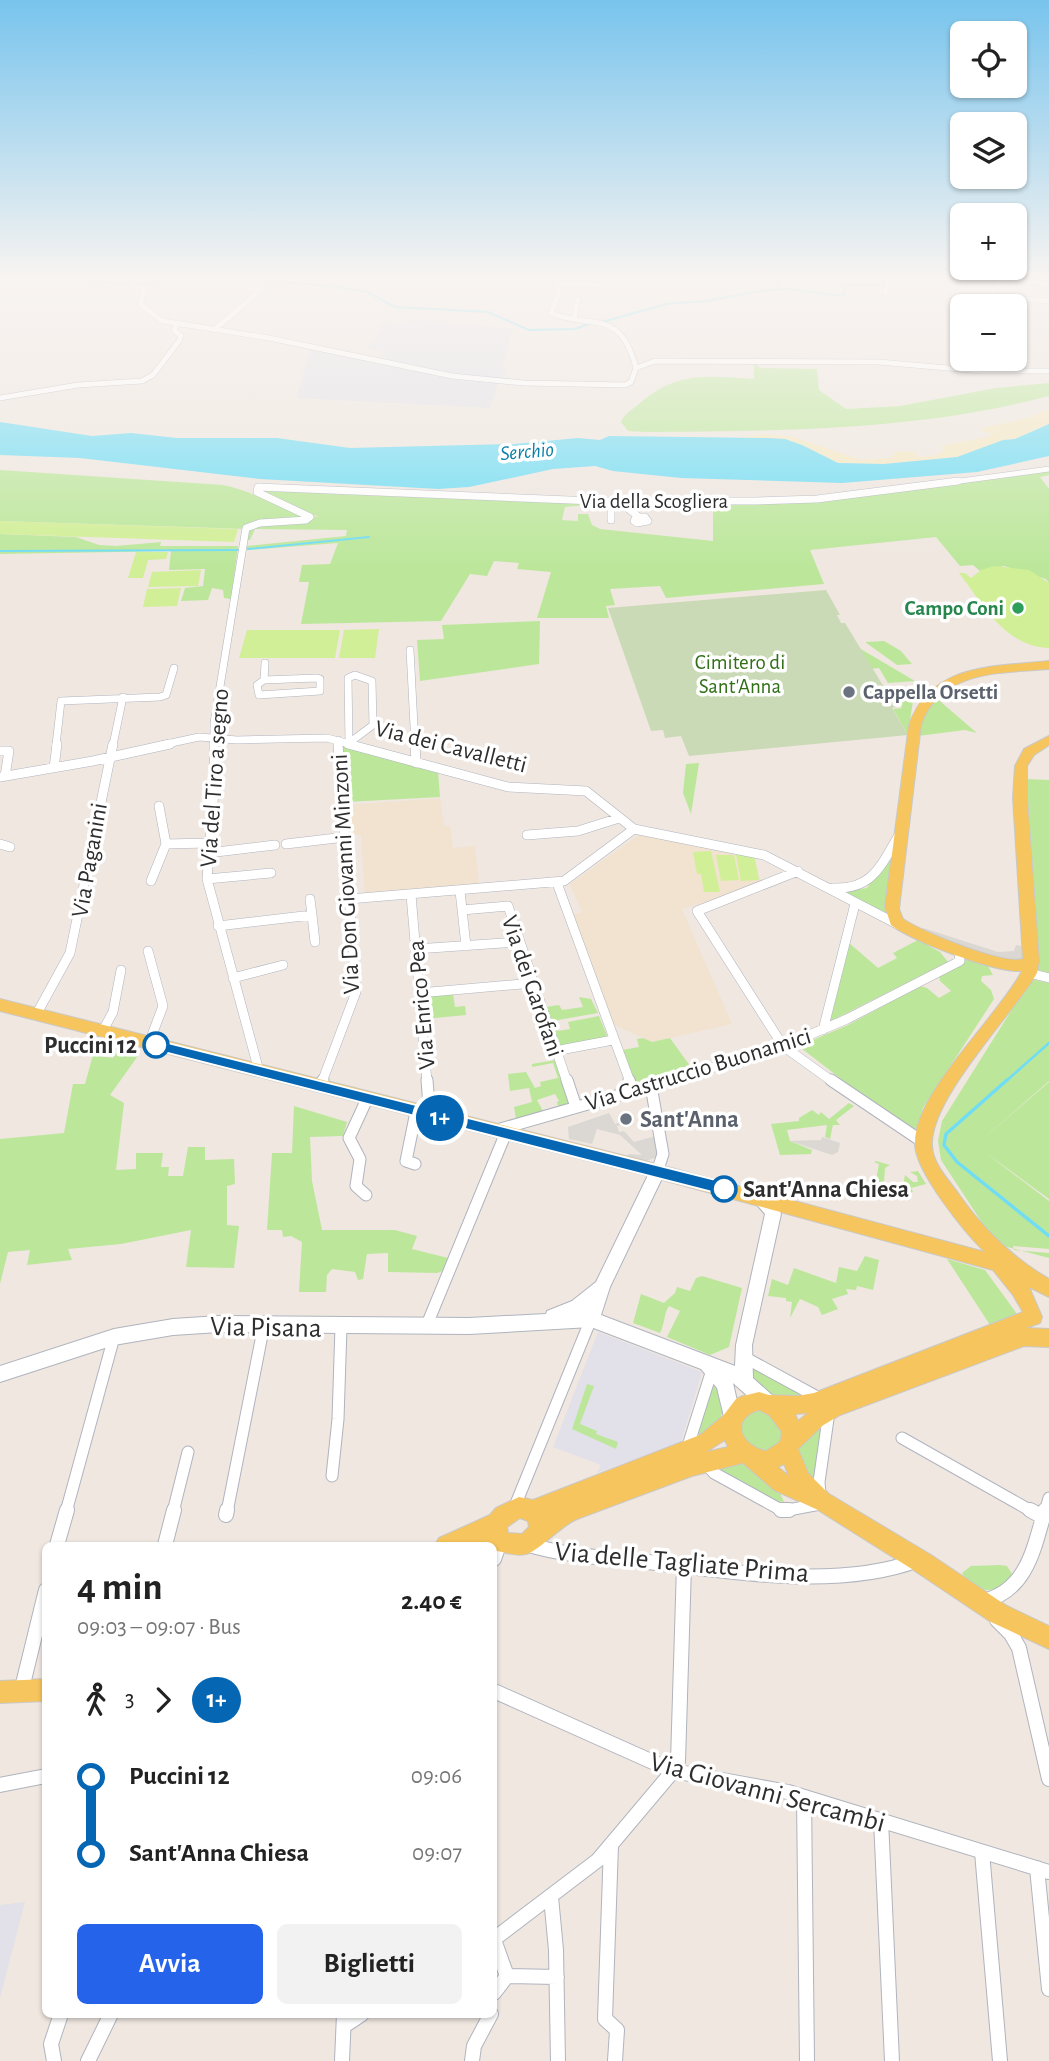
<!DOCTYPE html>
<html lang="it">
<meta charset="utf-8">
<style>
body{margin:0;font-family:"Alegreya Sans",sans-serif;background:#f2f2f2;color:#222;height:100vh;display:flex;flex-direction:column;font-size:26px;white-space:nowrap}
*{box-sizing:border-box;margin:0}
p{font-size:23px;color:#767676}
.icon{flex:none;width:38px;height:38px;fill:none;stroke:currentColor;stroke-width:2;stroke-linecap:round;stroke-linejoin:round}
.map{position:relative;flex:1;overflow:hidden}
.side{position:absolute;left:42px;top:1542px;width:455px;height:476px;display:flex;flex-direction:column;background:#fff;border-radius:10px;box-shadow:0 2px 5px #0004}
.side>*{flex:none}
.badge{padding:0 14px;border-radius:23px;font-size:24px;line-height:46px}
.fabs{position:absolute;left:950px;top:21px;display:grid;gap:14px}
.fabs a{display:grid;place-items:center;width:77px;height:77px;border-radius:10px;background:#fff;box-shadow:0 2px 5px #0004;font-size:35px}
.map>.badge{position:absolute;translate:-50% -50%;box-shadow:0 0 0 4px #fff}
.legs{display:flex;align-items:center;gap:10px;height:77px;padding:0 35px;font-size:23px}
.legs p{margin-inline-start:auto}
.head{display:flex;align-items:center;justify-content:space-between;height:119px;padding:0 35px}
h1{font-size:38px;font-weight:600;line-height:52px}
.button{display:flex;gap:14px;margin-top:auto;padding:14px 35px}
.button a{flex:1;height:80px;border-radius:10px;background:#2563eb;color:#fff;font-size:28px;font-weight:600;line-height:80px;text-align:center}
.button a+a{background:#f2f2f2;color:#222}
ul{padding:0 35px;list-style:none}
li{display:flex;align-items:center;gap:24px;height:77px;font-size:26px}
li i{display:grid;place-items:center;width:10px;height:100%;margin:0 9px;background:currentColor}
li i::after{content:'';width:18px;height:18px;margin:-9px;border:5px solid;border-radius:50%;background:#fff}
li p{margin-inline-start:auto}
li:first-child i{background:linear-gradient(#0000 50%,currentColor 0)}
li:last-child i{background:linear-gradient(currentColor 50%,#0000 0)}
.map>svg:first-child{display:block}
.industrial{fill:#e2e0e8}
.education{fill:#f1e3cf}
.green{fill:#bce79b}
.sand{fill:#f5e8c3}
.cemetery{fill:#cbdab6}
.pitch{fill:#d1ef96}
.plaza{fill:#dbd7d3}
.water{fill:#70ddf4}
.lines{fill:none;stroke-linecap:round;stroke-linejoin:round}
.stream-far2{stroke:#70ddf4;stroke-width:2}
.stream-far1{stroke:#70ddf4;stroke-width:2.5}
.stream{stroke:#70ddf4;stroke-width:3.5}
.street-far4-casing{stroke:#b0b4be;stroke-width:6}
.street-far3-casing{stroke:#b0b4be;stroke-width:8}
.street-far2-casing{stroke:#b0b4be;stroke-width:10}
.street-far1-casing{stroke:#b0b4be;stroke-width:13}
.street-casing{stroke:#b0b4be;stroke-width:16}
.secondary-casing{stroke:#b0b4be;stroke-width:2}
.primary-casing{stroke:#c9c9c9;stroke-width:2}
.street-far4{stroke:#fff;stroke-width:5}
.street-far3{stroke:#fff;stroke-width:7}
.street-far2{stroke:#fff;stroke-width:9}
.street-far1{stroke:#fff;stroke-width:11}
.street{stroke:#fff;stroke-width:14}
.secondary{fill:#fff;fill-rule:evenodd}
.primary{fill:#f7c55d;fill-rule:evenodd}
.line-1{fill:#0566b3;stroke:#fff;stroke-width:2}
.leisure-dot{fill:#2e9e5b;stroke:#fff;stroke-width:2.5}
.worship-dot{fill:#6b7280;stroke:#fff;stroke-width:2.5}
.stop-1-dot{fill:#fff;stroke:#0566b3;stroke-width:3.5}
.labels{text-anchor:middle;stroke-width:7;stroke-linejoin:round;paint-order:stroke}
.far-water-label{font-size:21px;font-style:italic;fill:#087fa8;stroke:#fff}
.far-street-label{font-size:21px;fill:#2e2e2e;stroke:#fff}
.far-leisure-label{font-size:21px;font-weight:bold;fill:#27864d;stroke:#fff;text-anchor:end}
.far-park-label{font-size:21px;fill:#327018;stroke:#fff}
.far-worship-label{font-size:21px;font-weight:bold;fill:#5b616d;stroke:#fff;text-anchor:start}
.street-label{font-size:24px;fill:#2e2e2e;stroke:#fff}
.stop-label{font-size:24px;font-weight:bold;fill:#2e2e2e;stroke:#fff;text-anchor:end}
.worship-label{font-size:24px;font-weight:bold;fill:#5b616d;stroke:#fff;text-anchor:start}
.near-street-label{font-size:28px;fill:#2e2e2e;stroke:#fff}
</style>
<div class="map">
<svg width="1049" height="2061" viewBox="0 0 1049 2061">
<rect width="100%" height="100%" fill="#efe7e0"/>
<path class="industrial" d="M410 319 513 329 502 366 506 368 503 382H499L490 408 297 398 310 348 375 362 384 352 367 349 384 322 406 324Z
M598 1332 702 1372 681 1442 597 1473 601 1465 553 1447Z
M25 1902 0 1998V1905Z"/>
<path class="education" d="M440 798 444 826H450L453 848 475 846 479 885 365 895 361 835H350L346 805Z
M640 834 754 854 760 880 773 882 682 909 732 1024 652 1042 614 1025 571 915 582 912 570 884Z"/>
<path class="green" d="M754 363 760 368 817 369 819 390 846 409 900 406 996 388 1049 383V396C918 431 781 431 647 432L628 431 621 422C624 414 633 409 640 403 677 371 708 376 754 379Z
M0 470 223 485C257 491 284 514 319 517L260 492 267 488 332 494 595 504 565 507 562 520 578 521V514H588L592 525 600 529 713 541V511L722 505 802 503 1049 471V475L1040 477 1049 489V583L1046 579 1004 566 980 571 973 565 960 566 936 537 810 550 824 584 666 598 660 586 610 589 615 605 606 606 609 618H537L551 572 517 569 519 563 494 561 487 576 470 574 441 621 301 624 309 582H299L302 565 330 564 338 543 247 550V546L346 536 347 530 255 529 250 540H246L247 529 0 521Z
M0 534 76 537 99 545 116 546 161 542 160 546H238L231 599 224 598 223 590 212 588 208 600 181 601 185 588 203 586 205 569 169 570 171 551 0 554Z
M540 621 539 664 420 681 417 640 444 639 442 625Z
M884 641 901 651 912 664 897 665 865 642Z
M859 648 915 681 888 683 879 668 871 669Z
M915 687 908 735 893 709 902 708 893 692Z
M935 697 977 733 965 730 918 736 920 723Z
M342 743 438 772 440 797 346 802Z
M699 763 691 814 683 793 686 764Z
M1026 779 1049 780V973L1034 969 1036 913Z
M893 848 889 917 838 892 867 888Z
M918 940 940 952 948 962 831 1021 829 1017 848 942 878 968 897 958 893 953Z
M965 958 988 966 993 975 982 976 981 981 991 990 994 999 923 1108 918 1127 914 1130 906 1129 801 1048V1045L848 1025 920 986 927 988 939 998 951 991 940 981 939 975Z
M1031 979 1049 983V1081L976 1145 1049 1082V1199L986 1153 1049 1201V1249L1013 1246 1014 1250 1049 1253V1258L996 1244 941 1160 938 1141 942 1121Z
M453 993 455 1007 465 1006 466 1015 425 1019 423 997Z
M579 997 591 999 598 1013 558 1020 555 1023 558 1031 570 1029 568 1022 599 1016 608 1038 559 1047 545 1007 559 1005 562 1010 583 1007Z
M643 1038 652 1042 670 1038 693 1070 636 1083 622 1050 639 1047 637 1039Z
M120 1046 140 1053 110 1095 124 1103 116 1170 136 1169V1153H163L161 1167H169L168 1176H183L188 1147H205V1160L234 1159 235 1184 227 1186V1225L239 1226 234 1268 186 1267 191 1230 121 1244 68 1249 72 1260 27 1265 30 1250 8 1252 0 1284V1139L64 1133 73 1084H85L93 1055 113 1058Z
M556 1060 570 1103 558 1106 557 1102 559 1101 555 1094 537 1100 543 1111 516 1119 514 1107 532 1102 529 1088 510 1091 508 1074 526 1072 535 1088 541 1086 540 1082 558 1078 553 1063 532 1067V1064Z
M849 1103 854 1106 836 1120 840 1125H833L830 1139 825 1137 827 1125 787 1130 790 1141 812 1150 811 1154 780 1155 771 1124 799 1121V1118L812 1110 819 1115 821 1112 829 1119Z
M294 1106 347 1122 343 1136 310 1137 312 1181 322 1230H395L417 1236 412 1249 448 1258 443 1271 437 1273 388 1272V1253L367 1254 363 1279 358 1280 355 1272 332 1269 327 1275 326 1292H299L302 1242 291 1236 283 1237 282 1230H267L272 1153H292Z
M876 1161 890 1165 885 1168 884 1182 903 1186 905 1175 913 1182H918L917 1176 910 1172 918 1171 926 1184 911 1188 913 1192 911 1193 901 1187 899 1195 902 1198 874 1191 879 1164 874 1162Z
M865 1256 879 1260 873 1290 857 1286 856 1290 846 1289 848 1294 832 1299 838 1309 822 1315 818 1307 800 1299 790 1318 792 1302 786 1301V1298L768 1296 772 1279 788 1285 794 1268 836 1283 839 1267 857 1271Z
M947 1259 985 1270 1017 1314 990 1325Z
M702 1276 742 1288 729 1347 710 1355 667 1337 680 1311 669 1306C664 1312 665 1324 660 1333L633 1323 641 1294 664 1303 675 1293 677 1287 690 1291 696 1278Z
M750 1366 805 1396 782 1401 754 1387Z
M715 1379C726 1412 728 1415 701 1438L698 1432Z
M587 1384 594 1386 580 1424 597 1431 596 1434 618 1442 616 1449 572 1429Z
M758 1409 779 1418 784 1439 769 1454 743 1443 740 1420Z
M823 1425 814 1486 797 1452 800 1439Z
M740 1463C758 1468 778 1484 784 1502L776 1501 720 1469V1467Z
M1000 1565 1007 1566 1012 1574C1002 1596 972 1595 962 1573L971 1566Z"/>
<path class="sand" d="M1049 409V424L1015 439 1003 440 957 457 884 464 838 463 802 445 766 438H738L764 434 794 437 861 460 891 458 896 451 917 452 915 457 932 456 944 451 941 447 946 445 987 437 992 433 983 432 981 428 1024 419Z"/>
<path class="cemetery" d="M826 590 840 615H837L841 623H845L896 707 892 708 908 735 689 756 681 736 665 738 663 730 651 731 608 608Z"/>
<path class="pitch" d="M0 521 238 529 234 542 0 534Z
M136 552H168L166 559 148 560 143 578H128Z
M994 566 1029 570 1049 583V648C1004 646 984 605 959 573H965L971 578 981 570Z
M201 570 198 586 148 587 152 572Z
M181 588 177 606 143 607 147 589Z
M379 629 375 658H339L344 630Z
M247 630H340L335 658H239Z
M711 851 720 892H704L701 874H697L693 852Z
M716 855H734L739 880 721 881Z
M736 855H754L759 880 741 881Z"/>
<path class="plaza" d="M923 928 998 952 1014 951 1016 945 1026 947 1025 961 1013 964 920 932Z
M609 1113 615 1124 622 1121 624 1124 617 1126 619 1132 624 1131 634 1142 656 1136 657 1157 646 1161 627 1158 628 1154 642 1155 620 1135 597 1129 592 1144 569 1139 568 1127Z
M822 1137 840 1143 838 1152 832 1155 790 1141 821 1140Z"/>
<path class="water" d="M0 422 92 436 131 433 177 438H277L350 448 514 444 578 438 600 440 609 436 767 438 785 439 802 445 838 463 884 464 957 457 1003 440 1015 439 1049 424V456L977 472 842 483 681 478 613 471 595 466 553 469 469 487 438 489 260 479 80 458 0 455Z"/>
<g class="lines">
<path class="stream-far2" d="M49 276 129 285
M776 276 778 289
M136 285 171 279 222 278 322 285 367 292 395 307 488 312 529 330 575 329 592 323
M602 322 667 304 707 301 759 291 791 289 841 296 844 295 845 285H884L886 282
M248 549 369 537
M0 551 239 550"/>
<path class="stream-far1" d="M1005 1082 1049 1043"/>
<path class="stream" d="M1007 1080 946 1134 944 1145 957 1162 1049 1236"/>
<defs>
<path id="street-far4" d="M138 276 131 286 145 288 140 304 162 321 269 338 452 376 524 383 625 385 631 382 636 368 655 361 879 362 982 371H1049
M559 276V293L551 313C592 330 620 307 636 368
M866 276 868 282
M406 277 431 279 432 276
M261 278 263 276
M1004 278 993 291 995 297 1049 301
M559 283 602 285 604 276
M885 293 890 276
M574 318 578 299
M215 329 262 289 250 287
M0 398 78 385 142 381 153 375 179 341 181 336 174 330 177 323
M945 483 1049 469"/>
<path id="street-far3" d="M636 517H645L648 521 637 523 634 521Z
M611 520V507L618 501 639 517
M410 650 415 745
M355 675 372 681 373 725 349 743 348 678Z
M316 678 320 679V691L259 695 257 685 264 680Z
M264 680 265 663
M338 740V745
M56 745 61 701 160 697 166 695 174 668
M113 745 123 697
M162 745 199 737 237 740 327 738 354 745
M214 745V723L246 528 260 523 306 520 310 517 257 492 258 487 594 501H756L817 499 958 481"/>
<path id="street-far2" d="M214 744 215 778 207 879 259 1071
M348 744 508 787 586 791 634 829 764 855 899 925
M415 744 416 763
M0 751H9L5 776
M54 768 57 744
M0 777 93 761 170 744
M527 835 578 831 616 819
M0 844 10 847
M166 844 208 843
M286 844 345 837
M208 853 275 845
M798 871 697 911 783 1046 833 1082
M207 879 271 873
M151 881 166 844 159 806
M557 883 630 1082
M833 888C873 890 881 865 899 835
M460 891 466 946
M411 895 427 1082
M349 899 564 881 634 829
M462 910 508 906 567 1082
M312 915 315 942
M218 926 312 915 310 899
M416 949 519 942
M148 951 163 1006 149 1043
M1029 973 1049 978
M233 978 283 965
M419 993 533 983
M36 1015 70 953 113 744
M823 1030 855 904
M102 1032 113 1012 121 970
M555 1051 613 1040
M322 1082 356 992 338 744
M666 1082 783 1046 847 1019 960 961 959 953 954 948"/>
<path id="street-far1" d="M567 1080 576 1107
M629 1080 633 1090
M831 1080 923 1142
M320 1086 323 1080
M651 1086 663 1154 657 1172
M426 1114 429 1106 427 1080
M497 1130 672 1080
M415 1164 406 1161 416 1112
M366 1195 356 1186 360 1159 349 1138 367 1099
M426 1327 505 1135
M742 1356 821 1399
M902 1438 1033 1512
M687 1449 712 1370
M704 1462 714 1473 783 1511 820 1504
M332 1476 338 1419 341 1327
M820 1494 819 1482 829 1412
M515 1506 591 1319
M66 1512 114 1337
M173 1512 188 1452
M227 1512 264 1325
M1045 1512 1049 1498"/>
<path id="street" d="M781 1510H789
M1030 1510 1043 1517
M226 1515 227 1510
M526 1544C565 1556 607 1558 648 1562 731 1572 839 1590 918 1560
M57 1545 67 1510
M165 1545 174 1510
M494 1559 500 1542
M983 1601C1027 1591 1034 1548 1045 1510
M997 1620 1011 1634 1019 1648 1049 1779
M494 1691 673 1771 788 1792 1049 1872
M21 1692 46 1590
M0 1785 46 1776
M804 1797 807 2061
M881 1820 892 2061
M611 1845 605 2019 617 2030 615 2061
M982 1852 1000 2061
M1037 1868 1049 1989
M551 1897 556 1950 558 2061
M494 1939 598 1860 673 1771 678 1761 684 1566
M494 1940 507 1976 557 1977
M494 1993 507 1976
M344 2026 362 2014
M54 2061 51 2044 61 2014
M88 2061 111 2014
M342 2061 344 2014
M472 2061 474 2046 491 2014"/>
<path id="secondary" d="M991 276H1008L1049 283V287Z
M657 1166 662 1167 665 1172 610 1287 601 1315 735 1366 736 1345 765 1214 751 1198 753 1193C768 1188 777 1203 781 1214L752 1345 753 1378 773 1396 776 1402 773 1408 767 1410 761 1408 733 1383 741 1419 738 1425 732 1428 726 1425 717 1388 701 1369 591 1327 469 1334 219 1332 173 1335 114 1345 0 1382V1366L114 1329 173 1319 219 1316 469 1318 546 1314 547 1311 572 1301 596 1282 652 1167Z"/>
<path id="primary" d="M1049 661V669C1000 673 940 670 921 725L899 909 903 919C923 932 1002 965 1023 959L1013 798 1015 766 1024 749 1049 736V745L1034 755 1027 766V798L1039 961 1037 973C1012 1015 930 1099 932 1145 932 1164 950 1181 960 1196 984 1230 1013 1258 1049 1279V1297L1029 1287 1042 1317 1040 1323 1026 1328 1049 1329V1347L1024 1346 840 1415 822 1426 798 1449 808 1473 829 1494 931 1555 1007 1606 1049 1626V1649L991 1622 915 1571 818 1510 774 1490 743 1463 692 1476 577 1519C560 1526 538 1552 526 1554 514 1557 505 1551 494 1551V1545H435L439 1538 490 1515 496 1508 519 1497 533 1500 700 1435 723 1416 736 1399 743 1396 759 1392 769 1395 797 1396 814 1393 1023 1312 1013 1295 993 1270 641 1174 0 1011V999L641 1160 985 1252C965 1233 915 1171 915 1144 914 1093 998 1017 1022 971 996 973 912 941 891 925L885 907 909 725C931 663 993 667 1049 661ZM759 1410 769 1415 782 1432 780 1442 766 1451C741 1446 729 1419 759 1410ZM808 1413 798 1421 795 1414ZM725 1440 728 1447 706 1452ZM784 1464 789 1476 778 1467ZM520 1518 528 1521 529 1527 522 1534 508 1533 507 1527Z
M46 1679V1701L0 1703V1681Z"/>
</defs>
<use href="#street-far4" class="street-far4-casing"/>
<use href="#street-far3" class="street-far3-casing"/>
<use href="#street-far2" class="street-far2-casing"/>
<use href="#street-far1" class="street-far1-casing"/>
<use href="#street" class="street-casing"/>
<use href="#secondary" class="secondary-casing"/>
<use href="#primary" class="primary-casing"/>
<use href="#street-far4" class="street-far4"/>
<use href="#street-far3" class="street-far3"/>
<use href="#street-far2" class="street-far2"/>
<use href="#street-far1" class="street-far1"/>
<use href="#street" class="street"/>
<use href="#secondary" class="secondary"/>
<use href="#primary" class="primary"/>
</g>
<linearGradient id="sky" x2="0" y2="1"><stop stop-color="#78c4ed"/><stop offset="0.49" stop-color="#f8f4f1"/><stop offset="1" stop-color="#f8f4f1" stop-opacity="0"/></linearGradient>
<rect width="1049" height="565" fill="url(#sky)"/>
<path class="line-1" d="M156 1040 724 1182 732 1189 724 1195 152 1049 150 1045Z"/>
<circle class="leisure-dot" cx="1018" cy="608" r="7"/>
<g class="worship-dot">
<circle cx="849" cy="692" r="7"/>
<circle cx="626" cy="1119" r="7"/>
</g>
<g class="stop-1-dot">
<circle cx="156" cy="1045" r="12"/>
<circle cx="724" cy="1189" r="12"/>
</g>
<g class="labels">
<g class="far-water-label">
<text transform="translate(527 451) rotate(-5)" y="7">Serchio</text>
</g>
<g class="far-street-label">
<text x="654" y="508">Via della Scogliera</text>
</g>
<g class="far-leisure-label">
<text x="1004" y="615">Campo Coni</text>
</g>
<g class="far-park-label">
<text x="740" y="669">Cimitero di<tspan x="740" dy="24">Sant'Anna</tspan></text>
</g>
<g class="far-worship-label">
<text x="863" y="699">Cappella Orsetti</text>
</g>
<g class="street-label">
<text transform="translate(451 746) rotate(14)" y="8">Via dei Cavalletti</text>
<text transform="translate(214 778) rotate(-86)" y="8">Via del Tiro a segno</text>
<text transform="translate(89 860) rotate(-80)" y="8">Via Paganini</text>
<text transform="translate(345 874) rotate(-93)" y="8">Via Don Giovanni Minzoni</text>
<text transform="translate(533 986) rotate(71)" y="8">Via dei Garofani</text>
<text transform="translate(421 1005) rotate(-95)" y="8">Via Enrico Pea</text>
<text transform="translate(698 1069) rotate(-17)" y="8">Via Castruccio Buonamici</text>
</g>
<g class="stop-label">
<text x="137" y="1053">Puccini 12</text>
<text x="743" y="1197" text-anchor="start">Sant'Anna Chiesa</text>
</g>
<g class="worship-label">
<text x="640" y="1127">Sant'Anna</text>
</g>
<g class="near-street-label">
<text transform="translate(266 1326) rotate(1)" y="10">Via Pisana</text>
<text transform="translate(682 1561) rotate(5)" y="10">Via delle Tagliate Prima</text>
<text transform="translate(768 1791) rotate(15)" y="10">Via Giovanni Sercambi</text>
</g>
</g>
</svg>
<div class="fabs">
<a><svg class="icon" aria-label="locate" viewBox="0 0 24 24"><circle cx="12" cy="12" r="6"/><path d="M12 2v4M12 18v4M2 12h4M18 12h4"/></svg></a>
<a><svg class="icon" aria-label="layers" viewBox="0 0 24 24"><path d="M12 4l9 5-9 5-9-5zM3 14l9 5 9-5"/></svg></a>
<a>+</a>
<a>−</a>
</div>
<b class="badge" style="left:440px;top:1118px;background:#0566b3;color:#fff">1+</b>
<section class="side">
<div class="head"><div><h1>4 min</h1><p>09:03 – 09:07 · Bus</p></div><b>2.40 €</b></div>
<div class="legs"><svg class="icon" aria-label="walk" viewBox="0 0 24 24"><circle cx="13" cy="4" r="2"/><path d="M13 8l-2 6 4 7M11 14l-3 7M7 12l3-4h3l4 4"/></svg>3<svg class="icon" aria-label="forward" viewBox="0 0 24 24"><path d="M9 5l7 7-7 7"/></svg><b class="badge" style="background:#0566b3;color:#fff">1+</b></div>
<ul>
<li><i style="color:#0566b3"></i><b>Puccini 12</b><p>09:06</p></li>
<li><i style="color:#0566b3"></i><b>Sant'Anna Chiesa</b><p>09:07</p></li>
</ul>
<div class="button"><a>Avvia</a><a>Biglietti</a></div>
</section>
</div>
